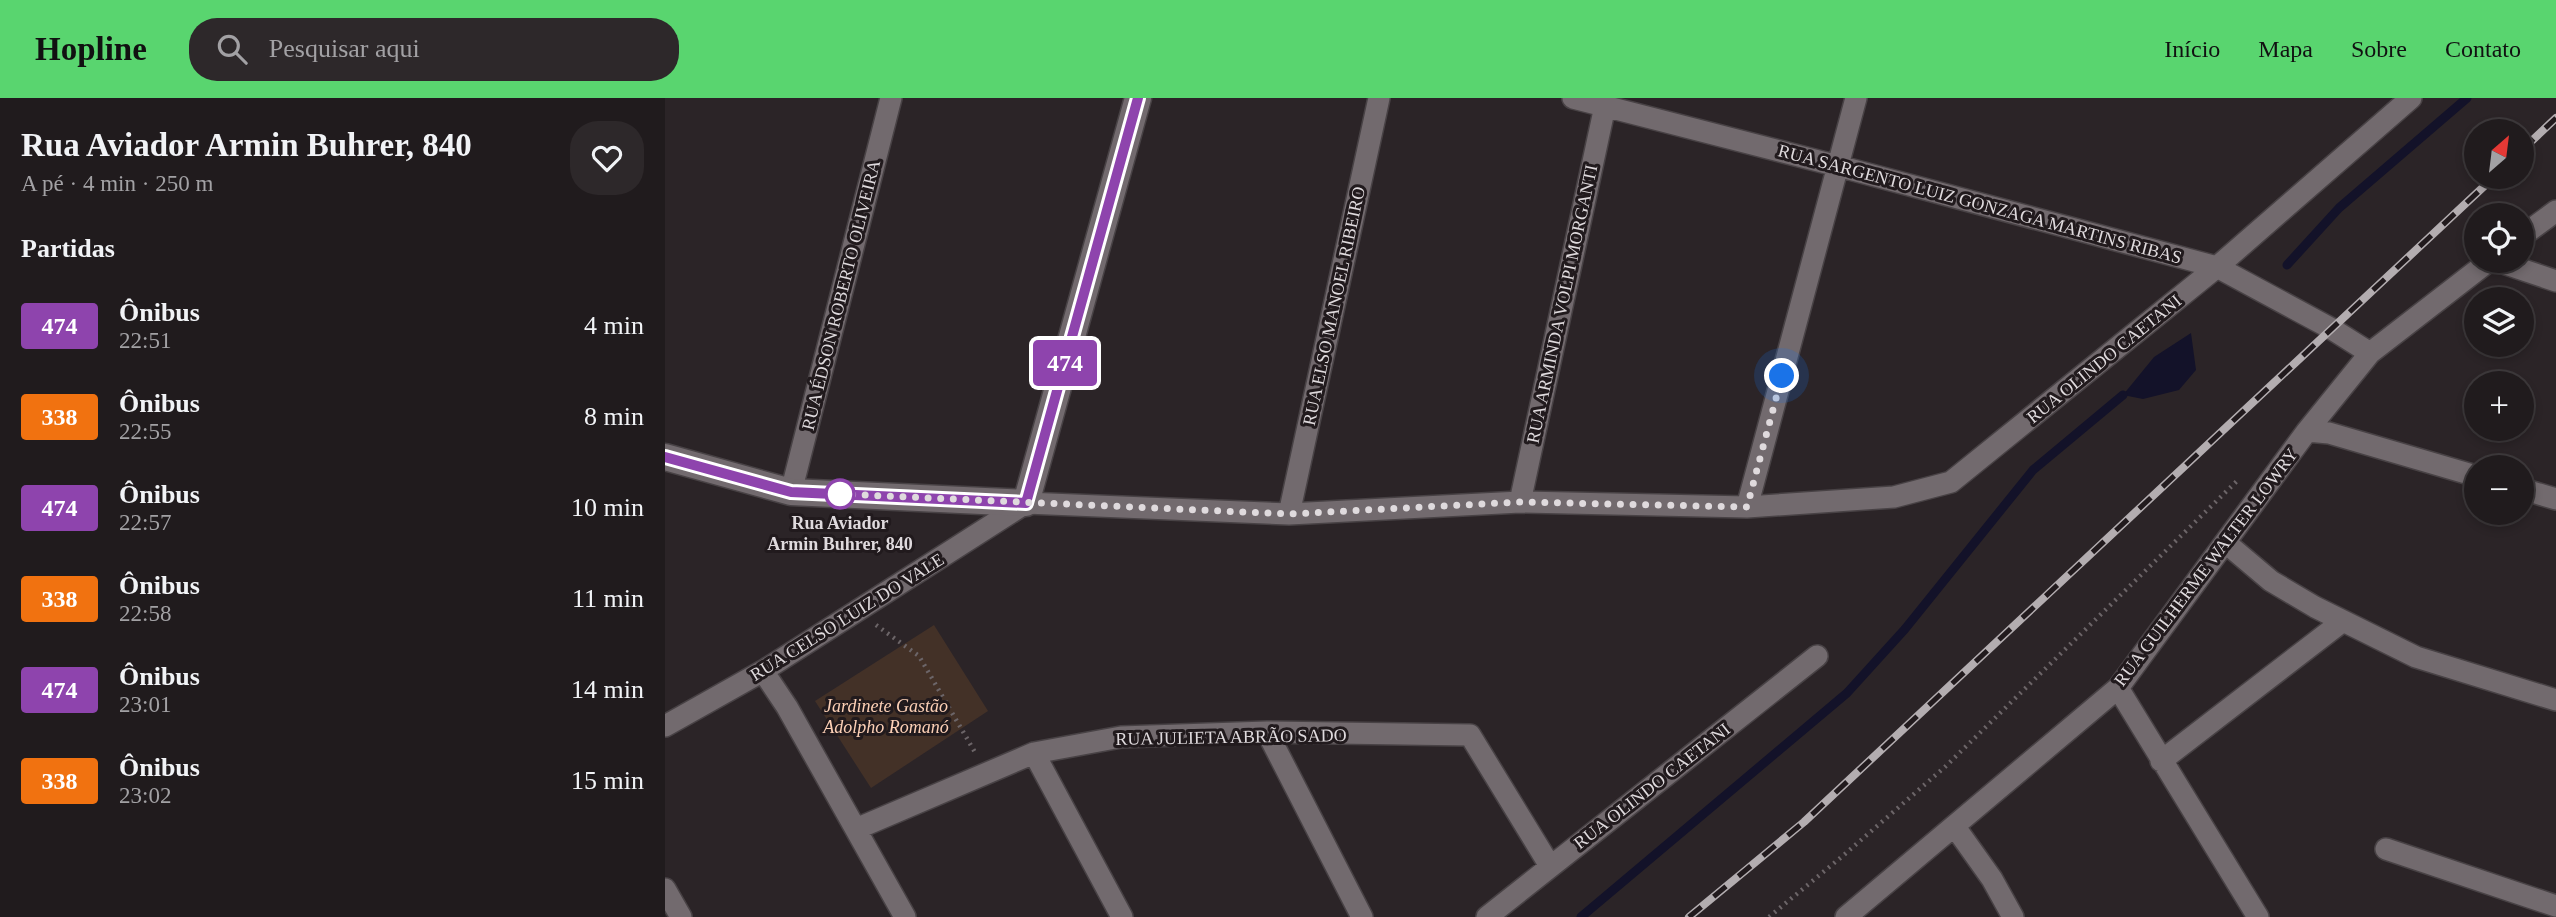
<!DOCTYPE html>
<html lang="pt">
<meta charset="utf-8">
<style>
body{margin:0;font-family:"Times New Roman",serif;background:#2d282a;color:#f1f3f6;height:100vh;display:flex;flex-direction:column;font-size:26px;white-space:nowrap}
*{box-sizing:border-box;margin:0}
p{font-size:23px;color:#a2a1a4}
.icon{flex:none;width:38px;height:38px;fill:none;stroke:currentColor;stroke-width:2;stroke-linecap:round;stroke-linejoin:round}
.map{position:relative;flex:1;overflow:hidden}
.drawer{display:flex;flex-direction:column;background:#201b1d;width:665px}
.drawer>*{flex:none}
.badge{padding:0 14px;border-radius:5px;font-size:24px;line-height:46px}
.needle{width:46px;rotate:28deg}
.tools{position:absolute;left:1799px;top:21px;display:grid;gap:14px}
.tools a{display:grid;place-items:center;width:70px;height:70px;border-radius:50%;background:#201b1d;box-shadow:0 4px 10px #0003,0 0 0 2px #3d393b;font-size:35px}
.you{position:absolute;width:35px;height:35px;margin:-18px;border:5px solid #fff;border-radius:50%;background:#1a73e8;box-shadow:0 0 0 10px #1a73e833}
.map>.badge{position:absolute;translate:-50% -50%;box-shadow:0 0 0 4px #fff}
h2{padding:0 21px;font-size:26px;line-height:63px}
.round{display:grid;place-items:center;flex:none;width:74px;height:74px;border-radius:28px;background:#2d282a}
.headline{display:flex;align-items:center;justify-content:space-between;height:119px;padding:0 21px}
h1{font-size:33px;font-weight:600;line-height:52px}
ul{padding:0;list-style:none}
li{display:flex;align-items:center;gap:21px;height:91px;padding:0 21px}
li div{flex:1}
li b{display:block;font-size:26px}
li em{font-style:normal}
li .badge{min-width:77px;font-weight:700;text-align:center}
header{display:flex;align-items:center;gap:42px;box-sizing:border-box;height:98px;padding:0 35px;background:#59d56f;color:#111}
header strong{font-size:33px}
nav{display:flex;gap:38px;margin-inline-start:auto;font-size:24px}
.search{width:490px;height:63px;background:#2d282a;display:flex;align-items:center;gap:18px;box-sizing:border-box;padding:0 24px;border-radius:28px;color:#a2a1a4;font-size:26px}
main{display:flex;flex:1;min-height:0}
.map>svg:first-child{display:block}
.green{fill:#433127}
.water{fill:#131229}
.lines{fill:none;stroke-linecap:round;stroke-linejoin:round}
.stream{stroke:#131229;stroke-width:9}
.minor-casing{stroke:#484245;stroke-width:24}
.tertiary-casing{stroke:#484245;stroke-width:29}
.path{stroke:#6c6568;stroke-width:4.5;stroke-dasharray:2 5;stroke-linecap:butt}
.minor{stroke:#726a6e;stroke-width:21}
.tertiary{stroke:#726a6e;stroke-width:26}
.rail-casing{stroke:#b3adb0;stroke-width:8}
.rail{stroke:#211a1d;stroke-width:5;stroke-dasharray:16;stroke-linecap:butt}
.line-casing{stroke:#fff;stroke-width:16}
.line{stroke:#8e44ad;stroke-width:10}
.walk{stroke:#dfdadd;stroke-width:7;stroke-dasharray:0 12.6}
.stop-dot{fill:#fff;stroke:#8e44ad;stroke-width:3.5}
.labels{text-anchor:middle;stroke-width:6;stroke-linejoin:round;paint-order:stroke}
.street-label{font-size:18px;fill:#dfdadd;stroke:#211a1d}
.stop-label{font-size:18px;font-weight:bold;fill:#dfdadd;stroke:#211a1d}
.park-label{font-size:18px;font-style:italic;fill:#fcd0b6;stroke:#211a1d}
</style>
<header>
<strong>Hopline</strong>
<div class="search"><svg class="icon" aria-label="search" viewBox="0 0 24 24"><circle cx="10" cy="10" r="6"/><path d="M15 15l6 6"/></svg>Pesquisar aqui</div>
<nav><a>Início</a><a>Mapa</a><a>Sobre</a><a>Contato</a></nav>
</header>
<main>
<section class="drawer">
<div class="headline"><div><h1>Rua Aviador Armin Buhrer, 840</h1><p>A pé · 4 min · 250 m</p></div><a class="round"><svg class="icon" aria-label="heart" viewBox="0 0 24 24"><path d="M12 20l-8-8c-3-5 5-10 8-4 3-6 11-1 8 4z"/></svg></a></div>
<h2>Partidas</h2>
<ul>
<li><span class="badge" style="background:#8e44ad;color:#fff">474</span><div><b>Ônibus</b><p>22:51</p></div><em>4 min</em></li>
<li><span class="badge" style="background:#f17210;color:#fff">338</span><div><b>Ônibus</b><p>22:55</p></div><em>8 min</em></li>
<li><span class="badge" style="background:#8e44ad;color:#fff">474</span><div><b>Ônibus</b><p>22:57</p></div><em>10 min</em></li>
<li><span class="badge" style="background:#f17210;color:#fff">338</span><div><b>Ônibus</b><p>22:58</p></div><em>11 min</em></li>
<li><span class="badge" style="background:#8e44ad;color:#fff">474</span><div><b>Ônibus</b><p>23:01</p></div><em>14 min</em></li>
<li><span class="badge" style="background:#f17210;color:#fff">338</span><div><b>Ônibus</b><p>23:02</p></div><em>15 min</em></li>
</ul>
</section>
<div class="map">
<svg width="1891" height="819" viewBox="0 0 1891 819">
<rect width="100%" height="100%" fill="#2b2427"/>
<path class="green" d="M269 527 323 613 206 690 150 603Z"/>
<path class="water" d="M1526 235 1531 272 1514 292 1478 301 1458 297 1489 259Z"/>
<g class="lines">
<path class="stream" d="M1622 167 1674 110 1802 0
M916 819 1182 595 1240 531 1368 372 1458 297"/>
<defs>
<path id="minor" d="M908 0 1173 68 1552 169 1667 231 1705 255
M1857 138 1891 113
M1832 163 1891 183
M1642 333 1664 335 1811 378
M1857 391 1891 401
M126 394 226 0
M855 404 940 8
M1082 409 1191 0
M624 416 714 0
M1561 445 1606 483 1650 509 1751 559 1891 602
M98 573 122 609 240 819
M1453 590 1593 819
M0 628 98 573 361 405 624 416 855 404 1082 409 1229 399 1286 384 1552 169 1746 0
M602 634 697 819
M369 655 457 819
M1496 663 1678 523
M1290 729 1327 781 1348 819
M191 731 369 655 456 639 602 634 805 637 885 768
M1721 751 1891 808
M0 791 16 819
M822 819 1152 558
M1181 819 1453 590 1642 333 1705 255 1824 163"/>
<path id="tertiary" d="M0 359 126 394 361 405 473 0"/>
</defs>
<use href="#minor" class="minor-casing"/>
<use href="#tertiary" class="tertiary-casing"/>
<path class="path" d="M211 527 254 558 311 656
M1104 819 1180 756 1281 668 1574 381"/>
<use href="#minor" class="minor"/>
<use href="#tertiary" class="tertiary"/>
<defs>
<path id="rail" d="M1857 52 1891 20
M1024 819 1139 724 1829 79"/>
</defs>
<use href="#rail" class="rail-casing"/>
<use href="#rail" class="rail"/>
</g>
<g class="lines">
<defs>
<path id="line" d="M0 359 126 394 361 405 473 0"/>
</defs>
<use href="#line" class="line-casing"/>
<use href="#line" class="line"/>
<path class="walk" d="M175 396 624 416 855 404 1082 409 1117 278"/>
</g>
<circle class="stop-dot" cx="175" cy="396" r="14"/>
<g class="labels">
<g class="street-label">
<text transform="translate(1315 106) rotate(15)" y="6">RUA SARGENTO LUIZ GONZAGA MARTINS RIBAS</text>
<text transform="translate(176 197) rotate(-76)" y="6">RUA ÉDSON ROBERTO OLIVEIRA</text>
<text transform="translate(897 206) rotate(-78)" y="6">RUA ARMINDA VOLPI MORGANTI</text>
<text transform="translate(669 208) rotate(-78)" y="6">RUA ELSO MANOEL RIBEIRO</text>
<text transform="translate(1439 261) rotate(-39)" y="6">RUA OLINDO CAETANI</text>
<text transform="translate(1541 469) rotate(-53)" y="6">RUA GUILHERME WALTER LOWRY</text>
<text transform="translate(182 519) rotate(-32)" y="6">RUA CELSO LUIZ DO VALE</text>
<text transform="translate(566 639) rotate(-1)" y="6">RUA JULIETA ABRÃO SADO</text>
<text transform="translate(987 688) rotate(-38)" y="6">RUA OLINDO CAETANI</text>
</g>
<g class="stop-label">
<text x="175" y="431">Rua Aviador<tspan x="175" dy="21">Armin Buhrer, 840</tspan></text>
</g>
<g class="park-label">
<text x="221" y="614">Jardinete Gastão<tspan x="221" dy="21">Adolpho Romanó</tspan></text>
</g>
</g>
</svg>
<div class="tools">
<a><svg class="needle" viewBox="-14 -14 28 28"><path d="M0-13l5 13h-10z" fill="#e53935"/><path d="M0 13l5-13h-10z" fill="#a2a1a4"/></svg></a>
<a><svg class="icon" aria-label="locate" viewBox="0 0 24 24"><circle cx="12" cy="12" r="6"/><path d="M12 2v4M12 18v4M2 12h4M18 12h4"/></svg></a>
<a><svg class="icon" aria-label="layers" viewBox="0 0 24 24"><path d="M12 4l9 5-9 5-9-5zM3 14l9 5 9-5"/></svg></a>
<a>+</a>
<a>−</a>
</div>
<div class="you" style="left:1117px;top:278px"></div>
<b class="badge" style="left:400px;top:265px;background:#8e44ad;color:#fff">474</b>
</div>
</main>
